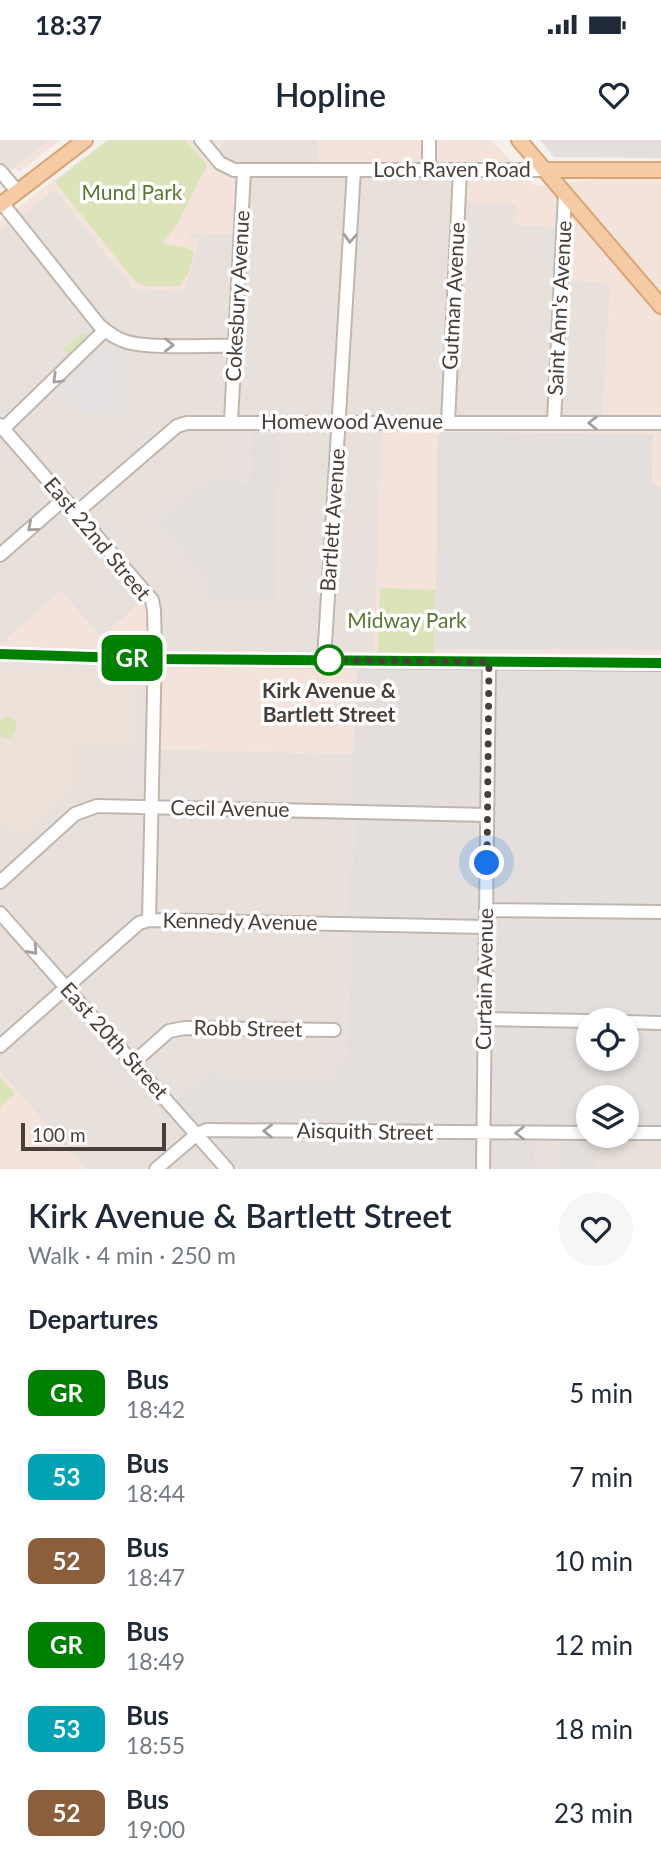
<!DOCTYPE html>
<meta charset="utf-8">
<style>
body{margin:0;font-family:Lato,sans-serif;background:#f6f6f7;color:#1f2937;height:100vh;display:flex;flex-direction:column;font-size:26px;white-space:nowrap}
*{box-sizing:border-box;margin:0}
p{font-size:23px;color:#747a83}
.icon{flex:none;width:38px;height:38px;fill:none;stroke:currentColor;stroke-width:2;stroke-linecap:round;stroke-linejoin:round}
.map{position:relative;height:1029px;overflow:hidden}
.panel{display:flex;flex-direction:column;background:#fff;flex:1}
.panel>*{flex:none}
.badge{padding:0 14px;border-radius:10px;font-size:24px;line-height:46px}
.buttons{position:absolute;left:576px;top:868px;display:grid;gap:14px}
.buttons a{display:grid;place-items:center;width:63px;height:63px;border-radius:50%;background:#fff;box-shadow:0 4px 10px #0003;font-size:35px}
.scale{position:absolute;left:21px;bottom:18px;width:145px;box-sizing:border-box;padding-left:7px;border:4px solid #483f3a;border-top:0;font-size:19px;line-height:24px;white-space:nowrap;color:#483f3a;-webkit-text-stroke:5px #fff;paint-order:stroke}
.you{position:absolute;width:35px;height:35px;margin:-18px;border:5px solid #fff;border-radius:50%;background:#1a73e8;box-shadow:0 0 0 10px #1a73e833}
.map>.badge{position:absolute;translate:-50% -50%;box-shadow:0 0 0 4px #fff}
h2{padding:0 28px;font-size:26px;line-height:63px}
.round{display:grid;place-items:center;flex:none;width:74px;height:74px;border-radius:37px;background:#f6f6f7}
.summary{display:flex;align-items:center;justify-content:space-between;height:119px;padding:0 28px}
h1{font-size:33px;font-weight:600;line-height:52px}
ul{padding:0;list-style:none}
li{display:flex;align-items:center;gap:21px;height:84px;padding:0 28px}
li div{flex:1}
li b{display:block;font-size:26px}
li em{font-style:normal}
li .badge{min-width:77px;font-weight:700;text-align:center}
.status{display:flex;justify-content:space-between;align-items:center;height:49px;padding:0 35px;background:#fff;direction:ltr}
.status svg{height:19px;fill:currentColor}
header{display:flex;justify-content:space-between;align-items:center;height:91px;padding:0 28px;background:#fff;font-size:32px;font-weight:600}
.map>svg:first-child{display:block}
.residential{fill:#e8e1db;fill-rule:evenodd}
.commercial{fill:#f3e3da}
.industrial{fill:#e4dfdd;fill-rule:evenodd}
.education{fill:#ece1d8}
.green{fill:#dbe4b9}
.parking{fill:#e4e1e0}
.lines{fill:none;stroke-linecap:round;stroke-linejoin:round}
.minor-casing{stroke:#bfb6af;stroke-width:16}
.major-casing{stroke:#d9a476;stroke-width:18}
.minor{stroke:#fff;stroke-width:12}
.major{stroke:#f5cba5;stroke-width:14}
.oneway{stroke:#a49f9c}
.line-casing{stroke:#fff;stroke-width:16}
.line{stroke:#008000;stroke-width:10}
.walk{stroke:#483f3a;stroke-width:7;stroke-dasharray:0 12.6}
.stop-dot{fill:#fff;stroke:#008000;stroke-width:3.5}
.labels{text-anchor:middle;stroke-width:7;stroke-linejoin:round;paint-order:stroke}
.street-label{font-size:21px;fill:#483f3a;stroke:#fff}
.park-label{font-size:21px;fill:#5b7532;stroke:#fff}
.stop-label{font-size:21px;font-weight:bold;fill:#483f3a;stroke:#fff}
</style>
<div class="status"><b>18:37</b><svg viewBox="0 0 49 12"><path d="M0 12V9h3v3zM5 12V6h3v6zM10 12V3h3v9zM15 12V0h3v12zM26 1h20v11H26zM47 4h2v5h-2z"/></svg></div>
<header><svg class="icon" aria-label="menu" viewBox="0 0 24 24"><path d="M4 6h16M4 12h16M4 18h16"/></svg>Hopline<svg class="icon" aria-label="heart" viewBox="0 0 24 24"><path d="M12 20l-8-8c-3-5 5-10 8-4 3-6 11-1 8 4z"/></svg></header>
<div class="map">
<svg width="661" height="1029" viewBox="0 0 661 1029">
<rect width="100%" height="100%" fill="#f4f0ec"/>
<path class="residential" d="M0 0H46L48 2 0 39Z
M223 0H317V32H457L455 62 516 64 565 88 610 144 602 285 378 420 374 524 152 518 100 497 61 451 0 505V91L55 49 135 150 147 151 191 130 198 100 189 99V92L239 94 216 17ZM251 282 275 461 208 460V442L197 428 249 343Z
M0 513 152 519V609L351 614 349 672 355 673 352 731H348L347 787H352L345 924 336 940 220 938 226 1029H86L0 932V678L19 698 78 646V603L139 604V528L0 526Z
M661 994V1029H596V996Z
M536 1000 560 1001V1029H535Z"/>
<path class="commercial" d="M46 0H61L19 32 15 27 47 2Z
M107 0H223L216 17 242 32 239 94 189 93V99L198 100 191 130 183 151 135 150 55 50 0 91V81Z
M317 0H491L536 46 661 32V346H652L653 295 438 292 435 508 661 510V524H374L381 285 602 284 610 144 560 139 565 88 515 85 516 64 455 63 457 33 317 32Z
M61 451 100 497 147 457 152 517 357 523 353 614 151 609 152 520 0 513V505Z
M0 932 73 1014 86 1029H0Z"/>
<path class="industrial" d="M540 0H661V18L554 17Z
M251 282H279L275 462 208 460 207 441 158 383 207 341 249 343Z
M438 292 653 294 652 345 661 346V510L435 509Z
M357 523 661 524V994H627L626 957H588V996H596V1029H560V1001L536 1000 535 1029H226L169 966 212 929 223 938 336 940 337 924 345 923 352 788 347 787 348 731H352L355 673H349L351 614H353ZM588 880H626V919H588Z"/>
<path class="education" d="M0 526 139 528V605L78 603V646L19 699 0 678Z"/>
<path class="green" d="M108 0H185L207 25 175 88 162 102C172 108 187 104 194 113L188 134 180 146H146L135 141 55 42Z
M85 192 88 196 70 217 63 209Z
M380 448 435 450 434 514 378 512Z
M5 577H11L16 581 15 592 10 598H3L0 593V581Z
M0 937 15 954 0 968Z"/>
<path class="parking" d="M103 204 127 217 123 275 82 273 55 249 66 239 71 244 76 242 72 234Z"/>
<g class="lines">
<defs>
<path id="minor" d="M201 0 220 23 234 30H544
M429 30V0
M0 31 17 51
M2 63 99 185C107 192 116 199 127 202 152 209 207 205 236 206
M231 281 244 30
M554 282 565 54
M448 283 460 30
M0 285 152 460 154 470 155 509 149 780
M3 289 105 190
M76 373 177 286 187 283H661
M0 415 64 359
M0 514 155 519 661 524
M324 520 354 30
M0 742 75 674 97 666 487 675
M486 770 661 772
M0 773 227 1029
M485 879 588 881
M626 882 661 883
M0 906 139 783 149 780 486 787
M133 923 169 891 185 888 334 890
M626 993H661
M156 1029 197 994 207 990 588 993
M483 1029 489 522"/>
<path id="major" d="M519 0 661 166
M544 30H661
M0 65 85 0"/>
</defs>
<use href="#minor" class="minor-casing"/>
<use href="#major" class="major-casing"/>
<use href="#minor" class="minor"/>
<use href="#major" class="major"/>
</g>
<defs><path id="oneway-chevron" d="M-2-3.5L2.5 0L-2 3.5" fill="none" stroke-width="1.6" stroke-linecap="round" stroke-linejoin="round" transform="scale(1.75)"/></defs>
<g class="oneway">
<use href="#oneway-chevron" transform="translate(350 98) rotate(93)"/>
<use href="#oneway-chevron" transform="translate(169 205) rotate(1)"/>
<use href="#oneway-chevron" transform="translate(57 239) rotate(136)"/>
<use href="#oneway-chevron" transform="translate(593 283) rotate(-180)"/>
<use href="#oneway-chevron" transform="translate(32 387) rotate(139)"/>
<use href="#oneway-chevron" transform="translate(33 810) rotate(48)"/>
<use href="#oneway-chevron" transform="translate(268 991) rotate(-179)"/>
<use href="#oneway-chevron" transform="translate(520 993) rotate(180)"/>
</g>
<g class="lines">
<defs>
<path id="line" d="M0 514 155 519 661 523"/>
</defs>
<use href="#line" class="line-casing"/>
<use href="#line" class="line"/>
<path class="walk" d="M329 520H324L489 522 487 723"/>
</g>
<circle class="stop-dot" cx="329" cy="520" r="14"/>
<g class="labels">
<g class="street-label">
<text x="452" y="37">Loch Raven Road</text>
<text transform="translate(238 156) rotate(-87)" y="7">Cokesbury Avenue</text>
<text transform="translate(454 156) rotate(-87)" y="7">Gutman Avenue</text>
<text transform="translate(560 168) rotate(-87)" y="7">Saint Ann's Avenue</text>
<text x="352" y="289">Homewood Avenue</text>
<text transform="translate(333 380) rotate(-86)" y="7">Bartlett Avenue</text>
<text transform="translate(97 399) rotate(50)" y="7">East 22nd Street</text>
<text transform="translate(230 669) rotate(1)" y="7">Cecil Avenue</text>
<text transform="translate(240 782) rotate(1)" y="7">Kennedy Avenue</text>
<text transform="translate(485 839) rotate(-89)" y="7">Curtain Avenue</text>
<text transform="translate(248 889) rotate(1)" y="7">Robb Street</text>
<text transform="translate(114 901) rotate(48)" y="7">East 20th Street</text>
<text transform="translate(365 992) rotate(1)" y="7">Aisquith Street</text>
</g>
<g class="park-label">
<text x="132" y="60">Mund Park</text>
<text x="407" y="488">Midway Park</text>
</g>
<g class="stop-label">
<text x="329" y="558">Kirk Avenue &amp;<tspan x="329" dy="24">Bartlett Street</tspan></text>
</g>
</g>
</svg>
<div class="buttons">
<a><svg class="icon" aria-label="locate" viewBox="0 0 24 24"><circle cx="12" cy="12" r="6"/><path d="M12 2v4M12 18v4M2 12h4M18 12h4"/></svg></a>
<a><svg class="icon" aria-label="layers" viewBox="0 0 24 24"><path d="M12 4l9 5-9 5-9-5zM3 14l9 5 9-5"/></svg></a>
</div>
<div class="scale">100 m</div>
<div class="you" style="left:487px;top:723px"></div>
<b class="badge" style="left:132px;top:518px;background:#008000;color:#fff">GR</b>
</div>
<section class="panel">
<div class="summary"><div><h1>Kirk Avenue &amp; Bartlett Street</h1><p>Walk · 4 min · 250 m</p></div><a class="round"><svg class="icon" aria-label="heart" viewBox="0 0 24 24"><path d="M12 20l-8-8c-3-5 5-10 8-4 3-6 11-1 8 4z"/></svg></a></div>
<h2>Departures</h2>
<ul>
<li><span class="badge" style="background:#008000;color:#fff">GR</span><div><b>Bus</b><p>18:42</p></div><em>5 min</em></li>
<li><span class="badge" style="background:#00a3b4;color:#fff">53</span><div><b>Bus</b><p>18:44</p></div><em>7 min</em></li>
<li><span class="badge" style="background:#8b5e3c;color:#fff">52</span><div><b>Bus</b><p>18:47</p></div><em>10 min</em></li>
<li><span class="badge" style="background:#008000;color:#fff">GR</span><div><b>Bus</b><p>18:49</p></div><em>12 min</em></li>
<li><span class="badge" style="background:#00a3b4;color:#fff">53</span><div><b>Bus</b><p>18:55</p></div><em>18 min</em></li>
<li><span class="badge" style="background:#8b5e3c;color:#fff">52</span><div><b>Bus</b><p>19:00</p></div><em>23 min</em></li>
</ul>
</section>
